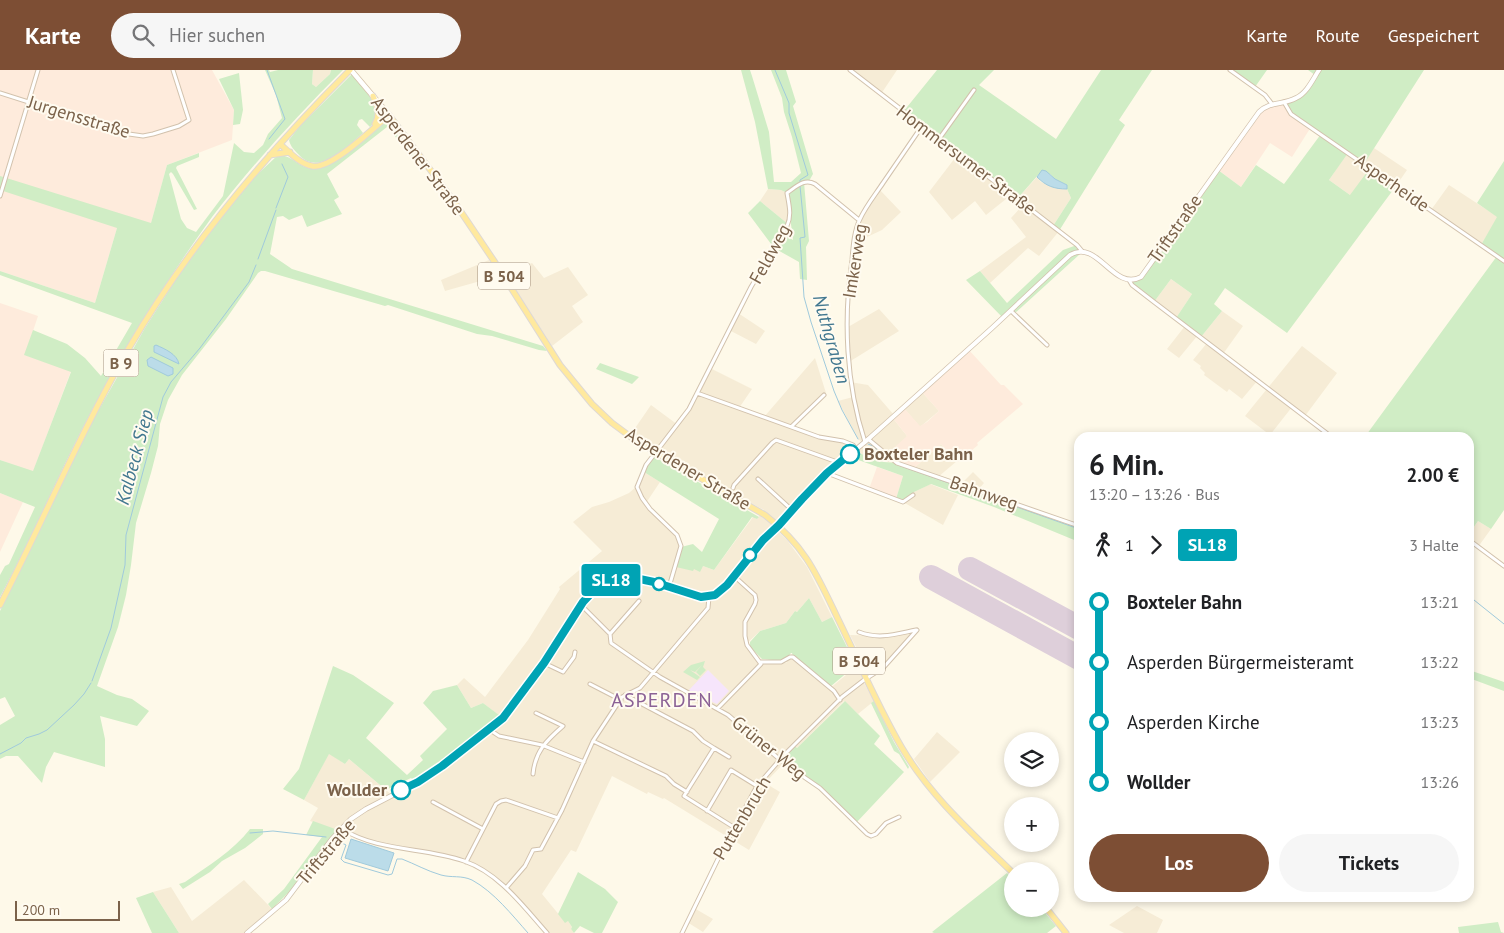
<!DOCTYPE html>
<html lang="de">
<meta charset="utf-8">
<style>
body{margin:0;font-family:"PT Sans",sans-serif;background:#f6f6f6;color:#202124;height:100vh;display:flex;flex-direction:column;font-size:19px;white-space:nowrap}
*{box-sizing:border-box;margin:0}
p{font-size:16px;color:#757577}
.icon{flex:none;width:28px;height:28px;fill:none;stroke:currentColor;stroke-width:2;stroke-linecap:round;stroke-linejoin:round}
.map{position:relative;flex:1;overflow:hidden}
.panel{position:absolute;left:1074px;top:362px;width:400px;height:470px;display:flex;flex-direction:column;background:#fff;border-radius:15px;box-shadow:0 2px 8px #0003}
.panel>*{flex:none}
.badge{padding:0 10px;border-radius:4px;font-size:18px;line-height:32px}
.fabs{position:absolute;left:1004px;top:662px;display:grid;gap:10px}
.fabs a{display:grid;place-items:center;width:55px;height:55px;border-radius:50%;background:#fff;box-shadow:0 2px 8px #0003;font-size:25px}
.scale{position:absolute;left:15px;bottom:12px;width:105px;box-sizing:border-box;padding-left:5px;border:2px solid #7b624a;border-top:0;font-size:14px;line-height:18px;white-space:nowrap;color:#7b624a;-webkit-text-stroke:4px #fffbf0;paint-order:stroke}
.map>.badge{position:absolute;translate:-50% -50%;box-shadow:0 0 0 2px #fff}
.legs{display:flex;align-items:center;gap:8px;height:55px;padding:0 15px;font-size:16px}
.legs p{margin-inline-start:auto}
.head{display:flex;align-items:center;justify-content:space-between;height:85px;padding:0 15px}
h1{font-size:28px;font-weight:700;line-height:38px}
.button{display:flex;gap:10px;margin-top:auto;padding:10px 15px}
.button a{flex:1;height:58px;border-radius:30px;background:#7d4e34;color:#fff;font-size:20px;font-weight:700;line-height:58px;text-align:center}
.button a+a{background:#f6f6f6;color:#202124}
ul{padding:0 15px;list-style:none}
li{display:flex;align-items:center;gap:18px;height:60px;font-size:19px}
li i{display:grid;place-items:center;width:8px;height:100%;margin:0 6px;background:currentColor}
li i::after{content:'';width:12px;height:12px;margin:-6px;border:4px solid;border-radius:50%;background:#fff}
li p{margin-inline-start:auto}
li:first-child i{background:linear-gradient(#0000 50%,currentColor 0)}
li:last-child i{background:linear-gradient(currentColor 50%,#0000 0)}
header{display:flex;align-items:center;gap:30px;box-sizing:border-box;height:70px;padding:0 25px;background:#7d4e34;color:#fff}
header strong{font-size:24px}
nav{display:flex;gap:28px;margin-inline-start:auto;font-size:18px}
.search{width:350px;height:45px;background:#f6f6f6;display:flex;align-items:center;gap:12px;box-sizing:border-box;padding:0 18px;border-radius:28px;color:#757577;font-size:19px}
.map>svg:first-child{display:block}
.residential{fill:#f6ecd6}
.commercial{fill:#feebdc}
.education{fill:#f6e5fb}
.green{fill:#d0edc5}
.water{fill:#bbdce9;stroke:#a0cadc}
.lines{fill:none;stroke-linecap:round;stroke-linejoin:round}
.stream{stroke:#a0cadc;stroke-width:1}
.runway{stroke:#decfda;stroke-width:24}
.minor-casing{stroke:#d2c2ad;stroke-width:5}
.tertiary-casing{stroke:#d2c2ad;stroke-width:5.5}
.secondary-casing{stroke:#d5c3aa;stroke-width:6}
.primary-casing{stroke:#dfd9d4;stroke-width:7}
.minor{stroke:#fff;stroke-width:3}
.tertiary{stroke:#fff;stroke-width:4}
.secondary{stroke:#fff;stroke-width:4.5}
.primary{stroke:#ffe99e;stroke-width:5}
.line-1-casing{stroke:#fff;stroke-width:11}
.line-1{stroke:#00a3b4;stroke-width:8}
.stop-1-dot{fill:#fff;stroke:#00a3b4;stroke-width:2.5}
.labels{text-anchor:middle;stroke-width:4;stroke-linejoin:round;paint-order:stroke}
.shield{fill:#fffbf0;stroke:#a3907c;stroke-width:1}
.shield-label{font-size:16px;font-weight:bold;fill:#7b624a}
.street-label{font-size:18px;fill:#7b624a;stroke:#fffbf0}
.stop-label{font-size:18px;font-weight:bold;fill:#7b624a;stroke:#fffbf0;text-anchor:start}
.water-label{font-size:19px;font-style:italic;fill:#41778f;stroke:#fffbf0}
.quarter-label{font-size:20px;letter-spacing:1px;fill:#8c6296;stroke:#fffbf0}
</style>
<header>
<strong>Karte</strong>
<div class="search"><svg class="icon" aria-label="search" viewBox="0 0 24 24"><circle cx="10" cy="10" r="6"/><path d="M15 15l6 6"/></svg>Hier suchen</div>
<nav><a>Karte</a><a>Route</a><a>Gespeichert</a></nav>
</header>
<div class="map">
<svg width="1504" height="863" viewBox="0 0 1504 863">
<rect width="100%" height="100%" fill="#fef9e9"/>
<path class="residential" d="M313 0H331L330 4 316 17 312 14Z
M850 0H897L881 24Z
M1374 78 1407 100 1396 116 1350 125 1329 110 1348 82 1364 93Z
M958 84 1011 125 986 145 975 131 952 150 929 122Z
M1037 107 1041 112 1060 119H1067L1071 128 1053 156 1059 161 1039 186 1028 178 990 213 980 201 1026 167 1011 148 1024 134 1017 129Z
M1449 115 1498 147 1481 175 1431 140Z
M768 119 781 120 787 123 790 139 788 154 760 131Z
M879 119 901 142 882 160 854 173 859 150Z
M489 190 498 206 445 221 441 210Z
M532 193 544 208 568 197 588 225 572 236 583 252 552 276 506 204Z
M1171 209 1192 224 1176 248 1154 232Z
M879 239 899 261 849 292 848 257Z
M1222 241 1243 256 1223 284 1258 310 1242 329 1229 319 1227 322 1204 305 1205 303 1200 298 1201 296 1193 290 1207 273 1201 267Z
M738 243 765 261 756 274 729 260Z
M1185 256 1198 265 1179 288 1167 279Z
M1302 276 1337 303 1305 346 1292 337 1270 365 1245 346Z
M815 288 826 323 792 356 819 367 843 371 853 375 855 379 863 373 858 369 838 331 853 327 850 312 868 315 894 345 892 347 907 366 897 393 884 392 853 381 827 403 775 459 787 470 807 497 832 547 822 552 809 528 797 542 795 541 786 553 760 561 745 575 746 577 758 591 786 593 789 589 792 588 829 619 863 591 850 565 885 566 917 560 883 598 864 613 874 631 858 644 844 631 797 678 794 675 780 689 784 693 765 713 780 722 749 780 664 728 663 729 648 722 647 724 612 706 576 782 571 780 542 824 565 852 568 851 572 857 571 859 574 863H547L527 840 488 803 459 789 399 778 352 765 310 751 318 738 304 730 329 683 345 694 349 689 393 726 419 713 443 697 505 650 483 633 471 638 457 615 464 608 485 627 528 570 560 519 559 517 602 481 573 452 592 437 609 432 629 423 637 416 644 402 660 412 646 433 677 465 681 476 694 499 703 496 714 500 753 447 757 449 764 440 712 412 631 364 651 335 678 355 710 298 752 319 739 338 764 347Z
M921 321 939 341 920 357 903 337Z
M941 374 957 391 938 407 913 399Z
M973 402 984 413 978 420 961 414Z
M930 414 958 425 943 455 903 432 914 422Z
M1478 451 1491 459 1478 477 1469 470V464Z
M937 662 960 682 930 712 914 689Z
M244 810 272 839 245 863H179L153 822 171 817 192 851Z
M1137 836 1163 850 1157 863H1124L1109 855Z
M694 838 713 849 703 862 687 852Z"/>
<path class="commercial" d="M0 0H212L234 40 232 70 167 95 151 153 117 158 95 233 0 201Z
M1284 32 1311 57 1292 87 1270 73 1241 117 1218 100 1259 42Z
M0 233 38 246 25 285 71 301 33 402 0 390Z
M968 279 1001 315H1004L1023 334 977 373 978 375 958 392 941 374 913 399 897 393 886 385 907 366 892 347 903 337 920 356 927 352 939 341 921 321Z
M877 397 903 406 896 429 869 419Z
M0 423 23 432 0 482Z"/>
<path class="education" d="M708 600 729 621 717 634 688 621Z"/>
<path class="green" d="M265 0H269L270 2 278 0H313L312 14 316 17 330 4 331 0H343C297 46 252 95 212 147 172 202 136 260 103 320 65 387 37 459 0 527V505L5 496 9 494 35 437 0 423V390L33 401 71 302 24 285 33 260 67 274 85 288 101 306 132 253 0 205V201L95 233 117 158 0 120V106L151 153 167 95 199 83V87L177 96 176 98 197 139 194 140 173 104 171 102 169 104 181 149 187 158 196 162 223 126 234 73 244 82 254 83 263 75 268 64 282 48 276 25Z
M741 0H750L752 6 769 62 774 112H791L801 103 792 67 784 42 782 28 771 0H786L796 32 793 36 813 104 809 111 804 112 809 171 806 177 807 210 800 209 799 192 774 178 748 143 760 131 788 154 783 164 793 170 787 123 781 120 768 119 755 52Z
M937 0H994L979 15 1056 69 1101 0H1152L1119 50 1125 55 1059 161 1053 156 1071 128 1067 119V115L1055 109 1050 104H1039L1017 129 903 42Z
M1230 0H1267L1255 17Z
M1308 0H1424L1364 94 1348 83 1329 110 1350 125 1370 98 1396 116 1287 263 1225 218 1214 234 1222 241 1201 267 1176 248 1192 224 1171 209 1154 232 1132 215 1129 210 1138 208 1218 100 1241 117 1256 95 1284 114 1321 64 1291 44 1284 32 1298 28 1315 5Z
M239 3 243 40 240 54 233 55 234 40 219 9Z
M352 4 374 32 378 42 374 53 370 57 362 49 359 50 357 55 363 63C348 76 320 106 300 86 295 81 290 76 289 70L300 56Z
M387 51 418 90 416 91 387 57 327 104 339 127 334 130 342 144 307 157 302 145 289 150 283 146 277 147 270 184 292 199 543 276 547 281 539 280 492 266 477 264 388 235 385 236 265 201H261L258 203 226 249 182 305 168 330 160 354 158 376 151 403 136 453 131 495 126 525 118 557 97 616 117 625 132 629 149 641 137 656 100 646 105 669V697L54 682 46 697 42 713 18 686H6L0 689V655L15 646 5 627 0 629V541L93 350 145 258 173 214 197 179 246 115 278 85C292 85 300 98 313 99 333 101 370 63 387 51Z
M1504 91V440L1491 459 1478 451 1469 464V368H1364L1497 186 1481 175 1497 147 1477 133Z
M1077 175 1082 181 1080 184 1014 244 1011 241 1003 248 966 210 980 201 1007 233 1063 180Z
M600 293 639 307 632 314 596 299Z
M856 382 884 392 897 393 1079 456V472L994 437 931 414 914 422 903 432 896 429 903 406 850 387Z
M653 386 759 447 757 449 752 447 714 500 703 496 700 502 694 499 693 501 676 497 681 477 693 474 702 482 719 449 644 402Z
M809 528 822 552 832 547 856 595 830 617 793 586 792 583H791C784 593 773 590 762 589L750 577V572L760 561 786 553 795 541 797 542Z
M705 591 703 597 706 600 700 606 696 602 702 595 695 602 690 600 700 607 697 610 683 602 691 595Z
M333 596 353 605 394 633 366 668 407 705 423 690 420 686 447 659 423 633 433 621 457 615 471 638 483 633 499 645 471 669 414 711 411 708 386 720 349 689 345 694 329 684 304 730 283 719 299 699Z
M1469 600 1504 612V621L1469 608Z
M845 631 880 666 874 674 904 702 856 753 820 718 785 694 784 685 794 675 797 678 800 675Z
M874 631 894 672 909 697 908 699 899 684 894 681 871 633Z
M313 751 338 760 289 822 272 839 268 834 284 819 322 767 306 765Z
M250 759H263V764L245 778 222 791 210 802 183 819 179 814 185 812C208 796 233 781 250 759Z
M578 802 605 819 618 832 602 863H594L580 856 574 863 571 859 572 857 568 851 565 853 558 844Z
M1007 803 1012 808V839H1042L1056 856 1047 863H934L932 862Z
M153 822 179 863H152L136 828Z
M1498 852 1501 862 1504 863H1459L1458 857Z"/>
<path class="water" d="M1042 100 1046 101 1055 109 1067 115V119C1054 119 1046 116 1037 107Z
M156 275C165 279 177 284 179 294L154 282V276Z
M151 287 173 298V304L168 306 148 296 147 290Z
M351 769 394 783 388 801 345 788Z"/>
<g class="lines">
<path class="stream" d="M267 0 285 49 269 69
M775 0 789 33V43L808 105 800 110V112
M800 116 805 167 800 168 804 227 811 252 834 321 842 340 858 369
M276 138 288 107 282 94
M258 189 276 140
M868 374 873 376 885 388
M898 395 1079 459
M1469 526 1504 554
M92 611 111 558 125 495 126 465 163 327 171 312 200 278 249 212 256 195
M0 684 21 673 26 668 39 664 47 660 74 635 84 624 91 613
M250 763 273 761 326 767
M336 770 346 775 341 789 344 792 388 805 392 804 397 789H402C415 794 427 801 441 805 452 808 461 805 472 810 494 822 512 845 528 863"/>
<path class="runway" d="M970 499 1079 558
M931 507 1079 588"/>
<defs>
<path id="minor" d="M850 0 1077 175 1082 181
M1230 0 1265 25 1272 34
M0 23 129 64 143 66 153 64 179 56 189 50 173 0
M1284 32 1291 44 1504 191
M939 69 974 20
M0 126 38 0
M1129 210 1132 215 1154 232 1333 368
M1011 241 1047 275
M697 323 819 367 843 371 853 375 856 379
M792 356 824 325
M868 369 897 393 1079 456
M865 372C846 314 843 250 852 190 853 177 854 161 860 149 866 136 875 125 883 113 896 94 909 75 922 56
M827 403 903 432 913 425
M758 409 792 440
M733 418 734 415 772 373 776 370 840 393
M1469 470 1504 496
M669 517 681 476 677 465 650 439 642 428 637 417 646 395 689 339 751 217 787 156C792 145 789 135 787 123 796 117 804 108 815 114L859 150
M581 535 610 564 611 573 660 607 728 645 785 694 820 718 867 764 871 766 876 764 886 753 899 747
M859 562C879 570 896 564 916 560
M610 564 639 531
M760 592H781L790 587H793L834 621 840 630
M544 593 563 602 574 587 575 582
M590 614 621 630
M625 625 693 661 703 671 714 678
M718 638 761 594 747 575 745 566V552L755 534 756 530 755 525 734 506
M490 660 499 666 542 675 584 692
M593 671 666 706 674 714 687 722
M729 687 714 678 684 726 735 758
M533 704C535 681 547 670 563 656L536 643
M433 732 483 759
M707 741 731 700 757 716
M342 759C379 782 425 777 464 791 499 803 523 836 547 863
M466 792 496 734 501 731 506 730 558 748
M506 818 525 796 533 780 541 779 562 740 593 671 622 627 640 618 708 538 709 527
M682 863 719 787 757 716 784 685 842 627 864 610 883 598 917 560"/>
<path id="tertiary" d="M247 863 286 830 332 769 351 749 366 739 418 712 433 702 502 649 544 593 583 532 597 517 616 508 630 507 654 512 701 527H709L721 521 763 470 779 455 827 403 865 372 992 258 1070 185C1098 168 1113 222 1141 207L1259 42C1270 31 1284 35 1296 28 1307 23 1313 9 1319 0"/>
<path id="secondary" d="M351 0 389 45"/>
<path id="primary" d="M373 26C377 36 381 43 375 54
M280 74C289 82 300 94 312 96 331 100 373 58 389 45L453 130 494 191 560 295 592 334 612 353 639 373 765 445C806 477 817 505 838 549 859 592 878 637 902 678 931 727 972 763 1012 802
M270 85 290 82
M0 535C44 449 81 361 129 278 189 175 266 84 350 0
M1047 839 1066 863"/>
</defs>
<use href="#minor" class="minor-casing"/>
<use href="#tertiary" class="tertiary-casing"/>
<use href="#secondary" class="secondary-casing"/>
<use href="#primary" class="primary-casing"/>
<use href="#minor" class="minor"/>
<use href="#tertiary" class="tertiary"/>
<use href="#secondary" class="secondary"/>
<use href="#primary" class="primary"/>
</g>
<g class="lines">
<defs>
<path id="line-1" d="M401 720 418 712 442 696 503 648 544 593 583 532 597 517 616 508 630 507 654 512 701 527 715 525 727 515 763 470 779 455 802 429 827 403 850 384"/>
</defs>
<use href="#line-1" class="line-1-casing"/>
<use href="#line-1" class="line-1"/>
</g>
<g class="stop-1-dot">
<circle cx="850" cy="384" r="9"/>
<circle cx="750" cy="485" r="6"/>
<circle cx="659" cy="514" r="6"/>
<circle cx="401" cy="720" r="9"/>
</g>
<g class="labels">
<g class="shield">
<rect x="478" y="192.5" width="52" height="27" rx="4"/>
<rect x="103.5" y="279.5" width="35" height="27" rx="4"/>
<rect x="833" y="577.5" width="52" height="27" rx="4"/>
</g>
<g class="shield-label">
<text x="504" y="212">B 504</text>
<text x="121" y="299">B 9</text>
<text x="859" y="597">B 504</text>
</g>
<g class="street-label">
<text transform="translate(79 47) rotate(17)" y="6">Jurgensstraße</text>
<text transform="translate(418 86) rotate(53)" y="6">Asperdener Straße</text>
<text transform="translate(966 90) rotate(37)" y="6">Hommersumer Straße</text>
<text transform="translate(1392 113) rotate(35)" y="6">Asperheide</text>
<text transform="translate(1175 159) rotate(-55)" y="6">Triftstraße</text>
<text transform="translate(770 184) rotate(-61)" y="6">Feldweg</text>
<text transform="translate(855 191) rotate(-81)" y="6">Imkerweg</text>
<text transform="translate(688 399) rotate(31)" y="6">Asperdener Straße</text>
<text transform="translate(984 423) rotate(19)" y="6">Bahnweg</text>
<text transform="translate(769 678) rotate(39)" y="6">Grüner Weg</text>
<text transform="translate(742 748) rotate(-59)" y="6">Puttenbruch</text>
<text transform="translate(326 782) rotate(-50)" y="6">Triftstraße</text>
</g>
<g class="stop-label">
<text x="864" y="390">Boxteler Bahn</text>
<text x="387" y="726" text-anchor="end">Wollder</text>
</g>
<g class="water-label">
<text transform="translate(832 269) rotate(74)" y="7">Nuthgraben</text>
<text transform="translate(134 387) rotate(-75)" y="7">Kalbeck Siep</text>
</g>
<g class="quarter-label">
<text x="662" y="637">ASPERDEN</text>
</g>
</g>
</svg>
<div class="fabs">
<a><svg class="icon" aria-label="layers" viewBox="0 0 24 24"><path d="M12 4l9 5-9 5-9-5zM3 14l9 5 9-5"/></svg></a>
<a>+</a>
<a>−</a>
</div>
<div class="scale">200 m</div>
<b class="badge" style="left:611px;top:510px;background:#00a3b4;color:#fff">SL18</b>
<section class="panel">
<div class="head"><div><h1>6 Min.</h1><p>13:20 – 13:26 · Bus</p></div><b>2.00 €</b></div>
<div class="legs"><svg class="icon" aria-label="walk" viewBox="0 0 24 24"><circle cx="13" cy="4" r="2"/><path d="M13 8l-2 6 4 7M11 14l-3 7M7 12l3-4h3l4 4"/></svg>1<svg class="icon" aria-label="forward" viewBox="0 0 24 24"><path d="M9 5l7 7-7 7"/></svg><b class="badge" style="background:#00a3b4;color:#fff">SL18</b><p>3 Halte</p></div>
<ul>
<li><i style="color:#00a3b4"></i><b>Boxteler Bahn</b><p>13:21</p></li>
<li><i style="color:#00a3b4"></i><span>Asperden Bürgermeisteramt</span><p>13:22</p></li>
<li><i style="color:#00a3b4"></i><span>Asperden Kirche</span><p>13:23</p></li>
<li><i style="color:#00a3b4"></i><b>Wollder</b><p>13:26</p></li>
</ul>
<div class="button"><a>Los</a><a>Tickets</a></div>
</section>
</div>
